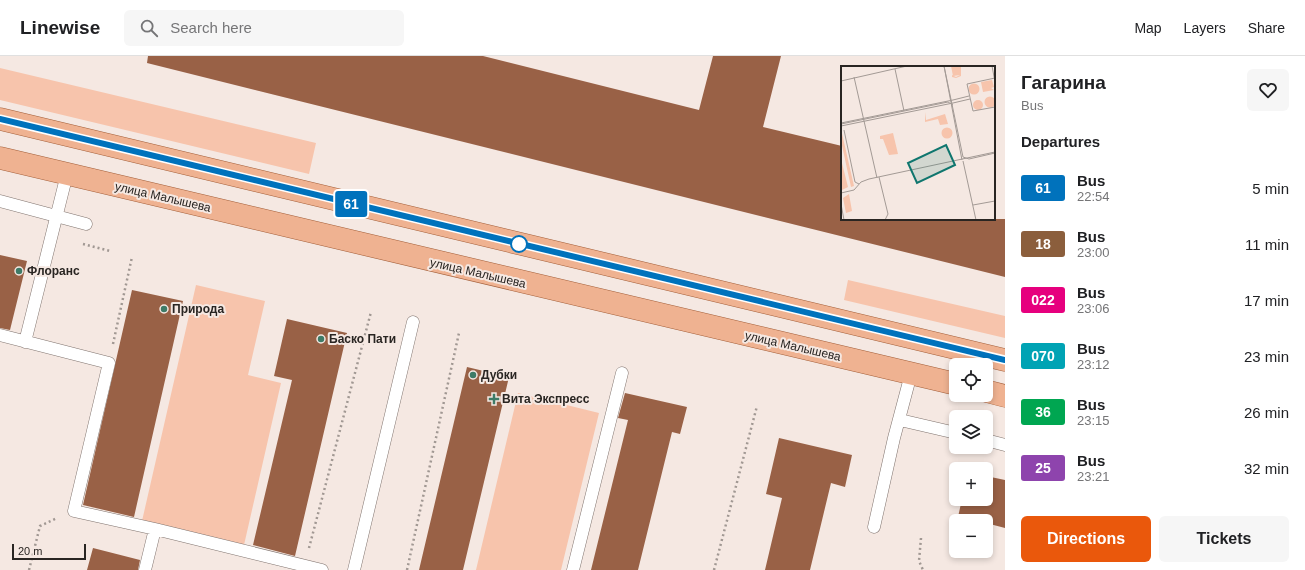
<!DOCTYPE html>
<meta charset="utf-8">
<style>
body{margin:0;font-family:Helvetica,sans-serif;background:#f6f6f6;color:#202124;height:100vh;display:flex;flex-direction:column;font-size:15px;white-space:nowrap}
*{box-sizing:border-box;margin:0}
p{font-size:13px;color:#757577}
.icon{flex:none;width:22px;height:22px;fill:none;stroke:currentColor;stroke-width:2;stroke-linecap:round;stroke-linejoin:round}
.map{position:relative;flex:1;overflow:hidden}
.panel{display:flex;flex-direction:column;background:#fff;width:300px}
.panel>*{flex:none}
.badge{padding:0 8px;border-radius:3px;font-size:14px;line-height:26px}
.tools{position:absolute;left:949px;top:302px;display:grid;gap:8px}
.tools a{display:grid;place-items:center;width:44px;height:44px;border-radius:6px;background:#fff;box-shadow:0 2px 6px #0003;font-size:20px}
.scale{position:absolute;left:12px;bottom:10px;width:74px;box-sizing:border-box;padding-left:4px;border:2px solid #292522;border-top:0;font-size:11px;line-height:14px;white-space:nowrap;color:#292522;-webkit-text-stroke:3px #f5e8e2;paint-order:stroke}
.map>.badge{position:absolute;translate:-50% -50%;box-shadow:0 0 0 2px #fff}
h2{padding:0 16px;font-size:15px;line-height:36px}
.round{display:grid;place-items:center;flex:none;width:42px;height:42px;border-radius:6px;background:#f6f6f6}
.summary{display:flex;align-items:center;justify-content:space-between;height:68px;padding:0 16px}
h1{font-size:19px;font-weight:800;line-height:30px}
.primary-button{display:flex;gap:8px;margin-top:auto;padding:8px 16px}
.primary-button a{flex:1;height:46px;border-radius:6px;background:#ea580c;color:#fff;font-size:16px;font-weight:800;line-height:46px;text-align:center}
.primary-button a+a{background:#f6f6f6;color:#202124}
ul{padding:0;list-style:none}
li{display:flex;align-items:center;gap:12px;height:56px;padding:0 16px}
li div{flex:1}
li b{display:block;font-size:15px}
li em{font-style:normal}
li .badge{min-width:44px;font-weight:700;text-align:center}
header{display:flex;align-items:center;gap:24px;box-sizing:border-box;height:56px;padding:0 20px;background:#fff;border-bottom:1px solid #e0e0e0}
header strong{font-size:19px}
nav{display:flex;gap:22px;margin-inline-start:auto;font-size:14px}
.search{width:280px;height:36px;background:#f6f6f6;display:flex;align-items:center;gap:10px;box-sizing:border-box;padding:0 14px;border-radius:6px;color:#757577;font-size:15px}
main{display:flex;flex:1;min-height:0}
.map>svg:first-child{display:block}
.green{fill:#f7c4ac}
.building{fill:#996146}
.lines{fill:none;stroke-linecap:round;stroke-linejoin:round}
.lane-casing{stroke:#80746f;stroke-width:13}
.primary-casing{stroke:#a35f3a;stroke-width:23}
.path{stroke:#a19893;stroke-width:2.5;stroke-dasharray:2 3;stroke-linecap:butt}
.lane{stroke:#fff;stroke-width:12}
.primary{stroke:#efb291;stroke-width:22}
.line-casing{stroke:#fff;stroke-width:9}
.line{stroke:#0072bc;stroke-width:6}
.stop-dot{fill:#fff;stroke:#0072bc;stroke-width:2}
.poi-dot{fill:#3e7b67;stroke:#f5e8e2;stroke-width:1.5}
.labels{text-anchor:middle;stroke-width:4;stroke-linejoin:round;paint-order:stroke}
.street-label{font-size:12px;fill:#292522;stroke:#f5e8e2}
.poi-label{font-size:12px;font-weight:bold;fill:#292522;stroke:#f5e8e2;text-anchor:start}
.inset-road{fill:none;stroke:#a39a95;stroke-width:1}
.view{fill:#0f766e;fill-opacity:0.15;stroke:#0f766e;stroke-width:2}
.inset-edge{fill:none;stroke:#292522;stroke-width:2}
</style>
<header>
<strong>Linewise</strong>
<div class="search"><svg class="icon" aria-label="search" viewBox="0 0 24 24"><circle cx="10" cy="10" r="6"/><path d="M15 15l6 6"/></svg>Search here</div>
<nav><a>Map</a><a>Layers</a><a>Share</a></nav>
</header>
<main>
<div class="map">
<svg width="1005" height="514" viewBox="0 0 1005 514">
<rect width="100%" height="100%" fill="#f5e8e2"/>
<path class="green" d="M0 12 316 87 309 118 0 44Z
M848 224 1005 260V282L844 244Z
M196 229 265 245 248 319 281 327 244 489 142 465Z
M518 337 599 357 561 514H476Z"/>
<path class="building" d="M148 0H483L699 54 713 0H781L763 71 842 90V163H1005V221L147 7Z
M0 199 27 205 10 274 0 272Z
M132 234 183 245 134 461 83 449Z
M287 263 347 277 295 500 253 489 292 324 274 320Z
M467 311 509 321 463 514H419Z
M625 337 687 351 680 378 672 376 638 514H591L628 364 618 362Z
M779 382 852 399 845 431 831 427 810 514H765L782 442 766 438Z
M986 420 1005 424V472L986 467V465H976L958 461 962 443H986Z
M93 492 140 504 138 514H87Z"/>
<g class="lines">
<defs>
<path id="lane" d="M0 145 86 168
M0 279 109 307 74 455 155 473
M25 286 67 118
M900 364 956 377
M986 384 1005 389
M874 471 894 382 911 318
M145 514 155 473 322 514
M354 514 413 266
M573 514 622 317"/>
<path id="primary" d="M0 63 1005 304
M0 102 956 328
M986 335 1005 340"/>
</defs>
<use href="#lane" class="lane-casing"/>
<use href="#primary" class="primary-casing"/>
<path class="path" d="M83 188 110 195
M113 288 132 201
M921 482 919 505 923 514
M309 492 371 256
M29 514 40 470 57 462
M407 514 459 277
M714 514 757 350"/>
<use href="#lane" class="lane"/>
<use href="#primary" class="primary"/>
</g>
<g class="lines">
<defs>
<path id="line" d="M0 63 1005 304"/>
</defs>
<use href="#line" class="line-casing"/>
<use href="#line" class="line"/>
</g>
<circle class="stop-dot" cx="519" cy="188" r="8"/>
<g class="poi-dot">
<circle cx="19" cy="215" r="4"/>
<circle cx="164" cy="253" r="4"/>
<circle cx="321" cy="283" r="4"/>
<circle cx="473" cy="319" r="4"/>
<path d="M492 337h4v4h4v4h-4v4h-4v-4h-4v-4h4z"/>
</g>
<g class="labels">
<g class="street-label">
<text transform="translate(163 141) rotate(13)" y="4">улица Малышева</text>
<text transform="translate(478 217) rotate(13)" y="4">улица Малышева</text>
<text transform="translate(793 290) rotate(13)" y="4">улица Малышева</text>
</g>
<g class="poi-label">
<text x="27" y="219">Флоранс</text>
<text x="172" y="257">Природа</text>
<text x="329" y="287">Баско Пати</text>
<text x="481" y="323">Дубки</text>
<text x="502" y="347">Вита Экспресс</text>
</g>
</g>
<g transform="translate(841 10)">
<rect width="154" height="154" fill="#f5e8e2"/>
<path d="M109 0 111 9 115 11 119 9 112 10 110 0H120V10L115 12 111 11V9ZM151 14 153 21 150 22 153 24 142 26 140 16ZM127.5 23a5.5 5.5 0 1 1 11 0a5.5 5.5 0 1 1-11 0ZM143.5 36a5.5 5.5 0 1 1 11 0a5.5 5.5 0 1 1-11 0ZM132 39a5 5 0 1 1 10 0a5 5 0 1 1-10 0ZM84 46 85 54 104 48 107 58 99 59 97 53 84 56ZM100.5 67a5.5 5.5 0 1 1 11 0a5.5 5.5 0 1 1-11 0ZM0 63 13 120 10 121 0 75ZM52 67 57 88 48 89 42 73H39V70ZM0 93 7 121 1 124 0 123ZM8 128 11 145 5 147 2 132Z" fill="#f7c4ac"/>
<path class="inset-road" d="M103 0 121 94M103 0 122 91 128 93 154 87M151 0 154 16M54 3 63 45M13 11 36 112M154 12 126 18 132 45 154 41M0 15 66 0M112 34 128 30M112 37 129 33M0 57 112 34M0 58 107 36 112 39M0 60 112 37M3 64 14 116 18 118M122 95 135 154M38 111 47 148 44 154M0 127 13 124 20 116 28 113 154 86M0 138 3 154M132 139 154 135"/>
<path class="view" d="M105 79 114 99 76 117 67 97Z"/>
<rect width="154" height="154" class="inset-edge"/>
</g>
</svg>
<div class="tools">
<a><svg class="icon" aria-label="locate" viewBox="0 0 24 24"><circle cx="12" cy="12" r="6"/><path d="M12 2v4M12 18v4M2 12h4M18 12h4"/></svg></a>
<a><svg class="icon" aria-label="layers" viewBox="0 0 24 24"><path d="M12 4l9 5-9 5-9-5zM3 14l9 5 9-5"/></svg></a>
<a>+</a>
<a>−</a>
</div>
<div class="scale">20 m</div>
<b class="badge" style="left:351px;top:148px;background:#0072bc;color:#fff">61</b>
</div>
<section class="panel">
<div class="summary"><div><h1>Гагарина</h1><p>Bus</p></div><a class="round"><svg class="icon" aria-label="heart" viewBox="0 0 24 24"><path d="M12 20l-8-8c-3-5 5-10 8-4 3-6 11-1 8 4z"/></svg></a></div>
<h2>Departures</h2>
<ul>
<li><span class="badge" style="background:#0072bc;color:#fff">61</span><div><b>Bus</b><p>22:54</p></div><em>5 min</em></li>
<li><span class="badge" style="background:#8b5e3c;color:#fff">18</span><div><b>Bus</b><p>23:00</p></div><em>11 min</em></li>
<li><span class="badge" style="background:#e6007e;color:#fff">022</span><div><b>Bus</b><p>23:06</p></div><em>17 min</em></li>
<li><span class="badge" style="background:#00a3b4;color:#fff">070</span><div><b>Bus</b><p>23:12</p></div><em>23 min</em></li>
<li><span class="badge" style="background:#00a651;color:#fff">36</span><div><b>Bus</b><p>23:15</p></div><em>26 min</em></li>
<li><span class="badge" style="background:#8e44ad;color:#fff">25</span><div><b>Bus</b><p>23:21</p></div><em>32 min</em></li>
</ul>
<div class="primary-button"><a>Directions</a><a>Tickets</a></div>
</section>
</main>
